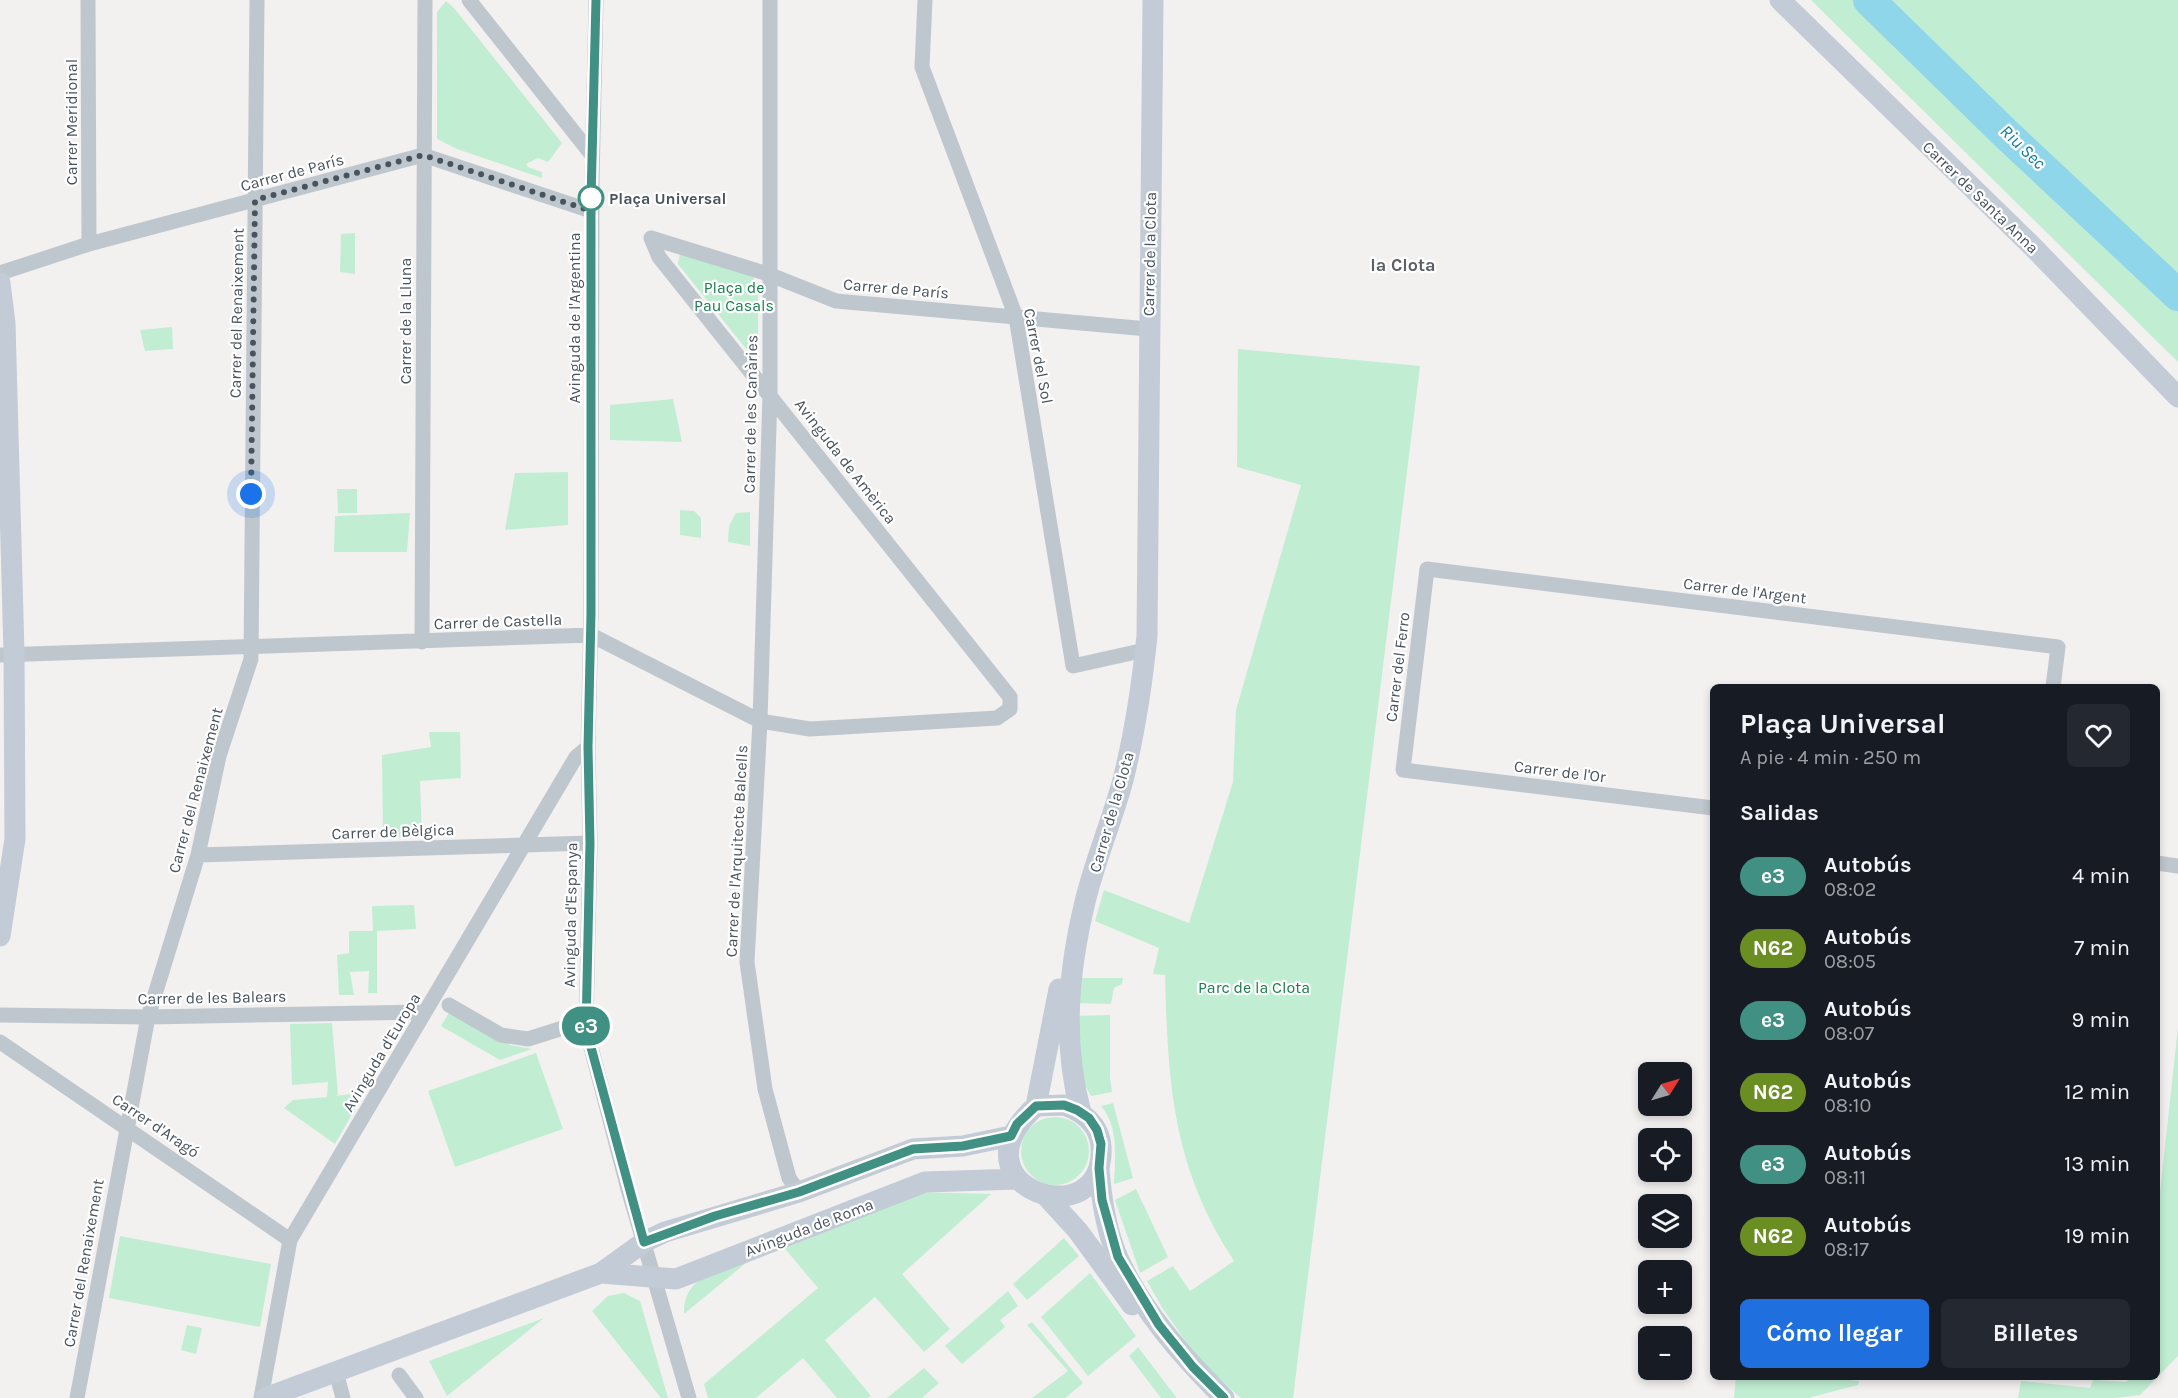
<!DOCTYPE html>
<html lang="es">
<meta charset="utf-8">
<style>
body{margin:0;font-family:Karla,sans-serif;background:#242831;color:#f1f3f6;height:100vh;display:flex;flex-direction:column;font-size:22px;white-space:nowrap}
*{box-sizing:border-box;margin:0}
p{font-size:20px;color:#9ea1a6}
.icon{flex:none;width:33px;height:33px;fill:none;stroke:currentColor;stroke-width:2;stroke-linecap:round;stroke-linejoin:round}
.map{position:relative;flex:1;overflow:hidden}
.sheet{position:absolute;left:1710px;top:684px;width:450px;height:696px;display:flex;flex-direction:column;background:#171b24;border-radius:9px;box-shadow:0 3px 9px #0003}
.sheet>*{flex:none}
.badge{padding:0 12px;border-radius:20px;font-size:21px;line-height:39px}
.needle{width:39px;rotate:53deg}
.buttons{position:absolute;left:1638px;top:1062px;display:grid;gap:12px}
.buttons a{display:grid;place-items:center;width:54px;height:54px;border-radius:9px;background:#171b24;box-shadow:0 3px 9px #0003;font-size:30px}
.you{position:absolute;width:30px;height:30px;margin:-15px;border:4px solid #fff;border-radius:50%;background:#1a73e8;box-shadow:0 0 0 9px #1a73e833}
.map>.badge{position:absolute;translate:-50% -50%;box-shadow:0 0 0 3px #fff}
h2{padding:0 30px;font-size:22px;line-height:54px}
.round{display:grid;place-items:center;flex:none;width:63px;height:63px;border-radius:9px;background:#242831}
.summary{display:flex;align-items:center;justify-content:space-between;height:102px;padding:0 30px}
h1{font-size:28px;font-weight:700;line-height:45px}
.primary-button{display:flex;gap:12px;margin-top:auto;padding:12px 30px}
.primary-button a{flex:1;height:69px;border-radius:9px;background:#1f70de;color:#fff;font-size:24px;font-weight:700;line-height:69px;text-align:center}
.primary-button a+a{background:#242831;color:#f1f3f6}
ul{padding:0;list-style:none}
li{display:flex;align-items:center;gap:18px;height:72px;padding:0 30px}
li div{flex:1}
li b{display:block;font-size:22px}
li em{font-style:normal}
li .badge{min-width:66px;font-weight:700;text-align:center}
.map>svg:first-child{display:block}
.green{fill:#c1eed3}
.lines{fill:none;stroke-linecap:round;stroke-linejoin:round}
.river{stroke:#90d6ea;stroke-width:32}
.street{stroke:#bfc7ce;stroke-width:15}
.secondary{stroke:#c2cbd6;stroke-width:21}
.line-casing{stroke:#fff;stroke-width:14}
.line{stroke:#409183;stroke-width:9}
.walk{stroke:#49535d;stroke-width:6;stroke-dasharray:0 10.8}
.stop-dot{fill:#fff;stroke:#409183;stroke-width:3}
.labels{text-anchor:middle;stroke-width:4.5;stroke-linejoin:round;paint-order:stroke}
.street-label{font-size:16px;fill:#49535d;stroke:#fff}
.stop-label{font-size:16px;font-weight:bold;fill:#49535d;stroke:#fff;text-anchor:start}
.park-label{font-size:16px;fill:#1a7e4d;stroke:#fff}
.water-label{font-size:18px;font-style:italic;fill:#1180a0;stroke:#fff}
.neighbourhood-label{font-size:18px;font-weight:bold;fill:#5d6065;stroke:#fff}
</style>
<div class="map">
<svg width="2178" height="1398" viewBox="0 0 2178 1398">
<rect width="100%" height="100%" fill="#f3f0f0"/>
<path class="green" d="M1811 0H2178V362L2176 360Z
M446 1 454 8 562 143 548 162 538 158 526 164 528 167 542 172V178L457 149 437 139V12Z
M355 233V274L340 272 341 234Z
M680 253 752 276 758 284V349L752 353 747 350 678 264Z
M172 327 173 349 145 351 140 330Z
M1238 349 1420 366 1293 1398H1241L1201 1363 1163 1309 1147 1281 1173 1266 1190 1291 1234 1261C1172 1166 1168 1084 1165 975L1153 974 1159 948 1095 921 1104 890 1189 923 1233 782 1236 710 1301 485 1237 467Z
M673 399 682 442 610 440V405Z
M568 472V525L505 530 515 473Z
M337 489H357V513H338Z
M680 510 694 511 701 518V538L680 535Z
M750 512V546L728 542 729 526 736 513Z
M410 513 407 552H334L335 516Z
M429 732H460L461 778 420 781 422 836 383 838 382 755 431 747Z
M414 905 416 929 377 931V993H368L369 971 350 972 354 995H339L337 955 349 953V931H373L372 906Z
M1076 978H1123L1122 984 1114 988 1111 1004 1073 1003Z
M452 1008 510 1045 532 1049 500 1060 441 1026Z
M1110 1015V1078L1112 1092 1091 1096 1080 1076 1074 1016Z
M332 1023 338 1095 334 1096 364 1093 335 1144 284 1108 293 1100 327 1097 328 1082 292 1085 290 1024Z
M2178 1027V1356L2140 1395 2115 1398H2018L2021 1381 2090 1388 2093 1380 2126 1382 2133 1377H2157V1220Z
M536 1053 563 1129 455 1167 428 1091Z
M1113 1103 1133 1178 1114 1184C1115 1159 1119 1126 1101 1106Z
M1021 1151a34 34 0 1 1 68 0a34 34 0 1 1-68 0Z
M1136 1189 1168 1257 1140 1273 1115 1200Z
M917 1192 991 1194 902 1274 950 1329 924 1352 875 1297 825 1340 871 1396 868 1398H837L803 1358 756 1398H708L704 1384 818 1288 781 1244Z
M120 1236 271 1264 260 1327 109 1298Z
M1064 1238 1079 1256 1027 1300 1013 1284Z
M746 1263 684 1314C683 1276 717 1272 746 1263Z
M1090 1273 1136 1336 1088 1376 1041 1317Z
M1008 1291 1018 1306 1000 1320 1005 1327 962 1364 945 1346Z
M624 1293 640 1301 668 1398H661L592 1311 608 1296Z
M544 1318 447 1396 429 1361Z
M1032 1322 1083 1383 1065 1398H1032L1068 1371 1027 1325Z
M187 1325 202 1328 196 1354 181 1350Z
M1138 1347 1176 1397 1175 1398H1161L1129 1356Z
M924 1368 939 1383 922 1398H887Z
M1736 1377H1823L1859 1381 1858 1385 1808 1398H1734Z"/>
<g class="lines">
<path class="river" d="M1869 0 2006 134 2178 295"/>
<path class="street" d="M88 0 89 244
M469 0 592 155
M596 0 592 182 591 614 588 747 590 843 586 1028 628 1189 689 1398
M770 0V394L760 721 747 962 765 1089 789 1178 799 1192
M925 0 922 67 1016 317 1073 666 1136 652
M651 238 768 274 836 301 1148 329
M0 273 89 244 423 155 591 211
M422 642 425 0
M0 655 591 635 760 721 810 729 997 718 1010 709V697L659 257 651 238
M1713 808 1403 770 1427 569 2058 647 2053 687
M198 855 590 843
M2157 863 2178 866
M449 1005 501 1035 528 1039 566 1027
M0 1015 148 1017 424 1012
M0 1042 290 1240
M336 1372 343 1398
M399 1375 416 1398
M77 1398 148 1017 198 855 219 756 251 659 257 0
M261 1398 290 1240 576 757 588 747"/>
<path class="secondary" d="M1780 0 2034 248 2178 397
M0 283 5 323 14 653 15 839 0 936
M1064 1105C1083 1112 1100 1125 1101 1147 1106 1239 946 1188 1036 1106Z
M1036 1106 1059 989
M1081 1113C1062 1042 1068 972 1085 902 1095 860 1112 821 1123 780 1135 732 1142 685 1147 636L1153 0
M1099 1168C1101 1197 1106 1230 1118 1258 1142 1311 1183 1357 1224 1398
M1047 1197 1078 1231 1132 1305
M601 1273 676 1279 925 1182 1018 1179
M265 1398 601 1273 644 1242 665 1232 799 1192 913 1149 963 1146 1011 1136"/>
</g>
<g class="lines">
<defs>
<path id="line" d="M596 0 591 199V614L588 747 590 843 586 1029 644 1242 715 1216 799 1192 913 1149 963 1146 1011 1136 1017 1124 1036 1106 1064 1105 1077 1110 1089 1118 1097 1130 1101 1144 1099 1168 1102 1200 1118 1257 1159 1325 1193 1367 1224 1398"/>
</defs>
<use href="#line" class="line-casing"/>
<use href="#line" class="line"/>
<path class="walk" d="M251 494 255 200 423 155 591 211V198"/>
</g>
<circle class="stop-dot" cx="591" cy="198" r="12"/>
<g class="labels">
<g class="street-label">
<text transform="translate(71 122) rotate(-90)" y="6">Carrer Meridional</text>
<text transform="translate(292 172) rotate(-15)" y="6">Carrer de París</text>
<text transform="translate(1981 197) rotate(44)" y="6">Carrer de Santa Anna</text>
<text transform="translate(1149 254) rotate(-89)" y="6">Carrer de la Clota</text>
<text transform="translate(896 288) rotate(5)" y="6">Carrer de París</text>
<text transform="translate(236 313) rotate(-89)" y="6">Carrer del Renaixement</text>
<text transform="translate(574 318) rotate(-90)" y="6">Avinguda de l'Argentina</text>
<text transform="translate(405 321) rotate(-90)" y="6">Carrer de la Lluna</text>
<text transform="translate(1039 356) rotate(79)" y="6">Carrer del Sol</text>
<text transform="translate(750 414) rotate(-89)" y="6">Carrer de les Canàries</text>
<text transform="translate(846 461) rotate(52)" y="6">Avinguda de Amèrica</text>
<text transform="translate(1745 590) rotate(7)" y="6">Carrer de l'Argent</text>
<text transform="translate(498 621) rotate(-2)" y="6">Carrer de Castella</text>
<text transform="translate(1397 667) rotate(-83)" y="6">Carrer del Ferro</text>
<text transform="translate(1560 771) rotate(7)" y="6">Carrer de l'Or</text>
<text transform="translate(195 790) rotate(-75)" y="6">Carrer del Renaixement</text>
<text transform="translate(1111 812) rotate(-74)" y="6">Carrer de la Clota</text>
<text transform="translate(393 831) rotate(-2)" y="6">Carrer de Bèlgica</text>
<text transform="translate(736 851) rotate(-87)" y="6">Carrer de l'Arquitecte Balcells</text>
<text transform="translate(570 915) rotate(-89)" y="6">Avinguda d'Espanya</text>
<text transform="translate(212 997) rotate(-1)" y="6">Carrer de les Balears</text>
<text transform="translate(381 1052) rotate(-59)" y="6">Avinguda d'Europa</text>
<text transform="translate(156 1125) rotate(34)" y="6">Carrer d'Aragó</text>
<text transform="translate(809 1227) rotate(-21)" y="6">Avinguda de Roma</text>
<text transform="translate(83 1263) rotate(-80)" y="6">Carrer del Renaixement</text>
</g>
<g class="stop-label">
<text x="609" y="204">Plaça Universal</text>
</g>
<g class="park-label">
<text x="734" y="293">Plaça de<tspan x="734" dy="18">Pau Casals</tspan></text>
<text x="1254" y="993">Parc de la Clota</text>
</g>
<g class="water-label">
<text transform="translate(2023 147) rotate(44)" y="6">Riu Sec</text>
</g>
<g class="neighbourhood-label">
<text x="1403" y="271">la Clota</text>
</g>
</g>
</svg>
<div class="buttons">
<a><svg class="needle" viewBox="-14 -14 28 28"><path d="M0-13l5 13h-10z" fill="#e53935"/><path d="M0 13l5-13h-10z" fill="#9ea1a6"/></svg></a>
<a><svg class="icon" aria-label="locate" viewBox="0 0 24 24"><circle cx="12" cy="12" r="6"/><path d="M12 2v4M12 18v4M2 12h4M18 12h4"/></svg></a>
<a><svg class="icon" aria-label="layers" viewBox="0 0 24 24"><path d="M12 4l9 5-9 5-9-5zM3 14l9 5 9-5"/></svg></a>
<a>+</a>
<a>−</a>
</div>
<div class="you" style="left:251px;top:494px"></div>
<b class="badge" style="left:586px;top:1026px;background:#409183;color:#fff">e3</b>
<section class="sheet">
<div class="summary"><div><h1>Plaça Universal</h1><p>A pie · 4 min · 250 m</p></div><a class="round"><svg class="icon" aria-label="heart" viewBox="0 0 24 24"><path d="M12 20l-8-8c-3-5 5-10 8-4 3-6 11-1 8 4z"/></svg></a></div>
<h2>Salidas</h2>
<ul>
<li><span class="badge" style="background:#409183;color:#fff">e3</span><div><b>Autobús</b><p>08:02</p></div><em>4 min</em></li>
<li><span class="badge" style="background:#6b8e23;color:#fff">N62</span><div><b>Autobús</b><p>08:05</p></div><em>7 min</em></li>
<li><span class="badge" style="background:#409183;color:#fff">e3</span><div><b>Autobús</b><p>08:07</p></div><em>9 min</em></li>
<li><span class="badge" style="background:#6b8e23;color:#fff">N62</span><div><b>Autobús</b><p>08:10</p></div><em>12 min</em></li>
<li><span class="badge" style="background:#409183;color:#fff">e3</span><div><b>Autobús</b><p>08:11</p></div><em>13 min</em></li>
<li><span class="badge" style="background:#6b8e23;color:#fff">N62</span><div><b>Autobús</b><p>08:17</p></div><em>19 min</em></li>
</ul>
<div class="primary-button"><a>Cómo llegar</a><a>Billetes</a></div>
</section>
</div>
